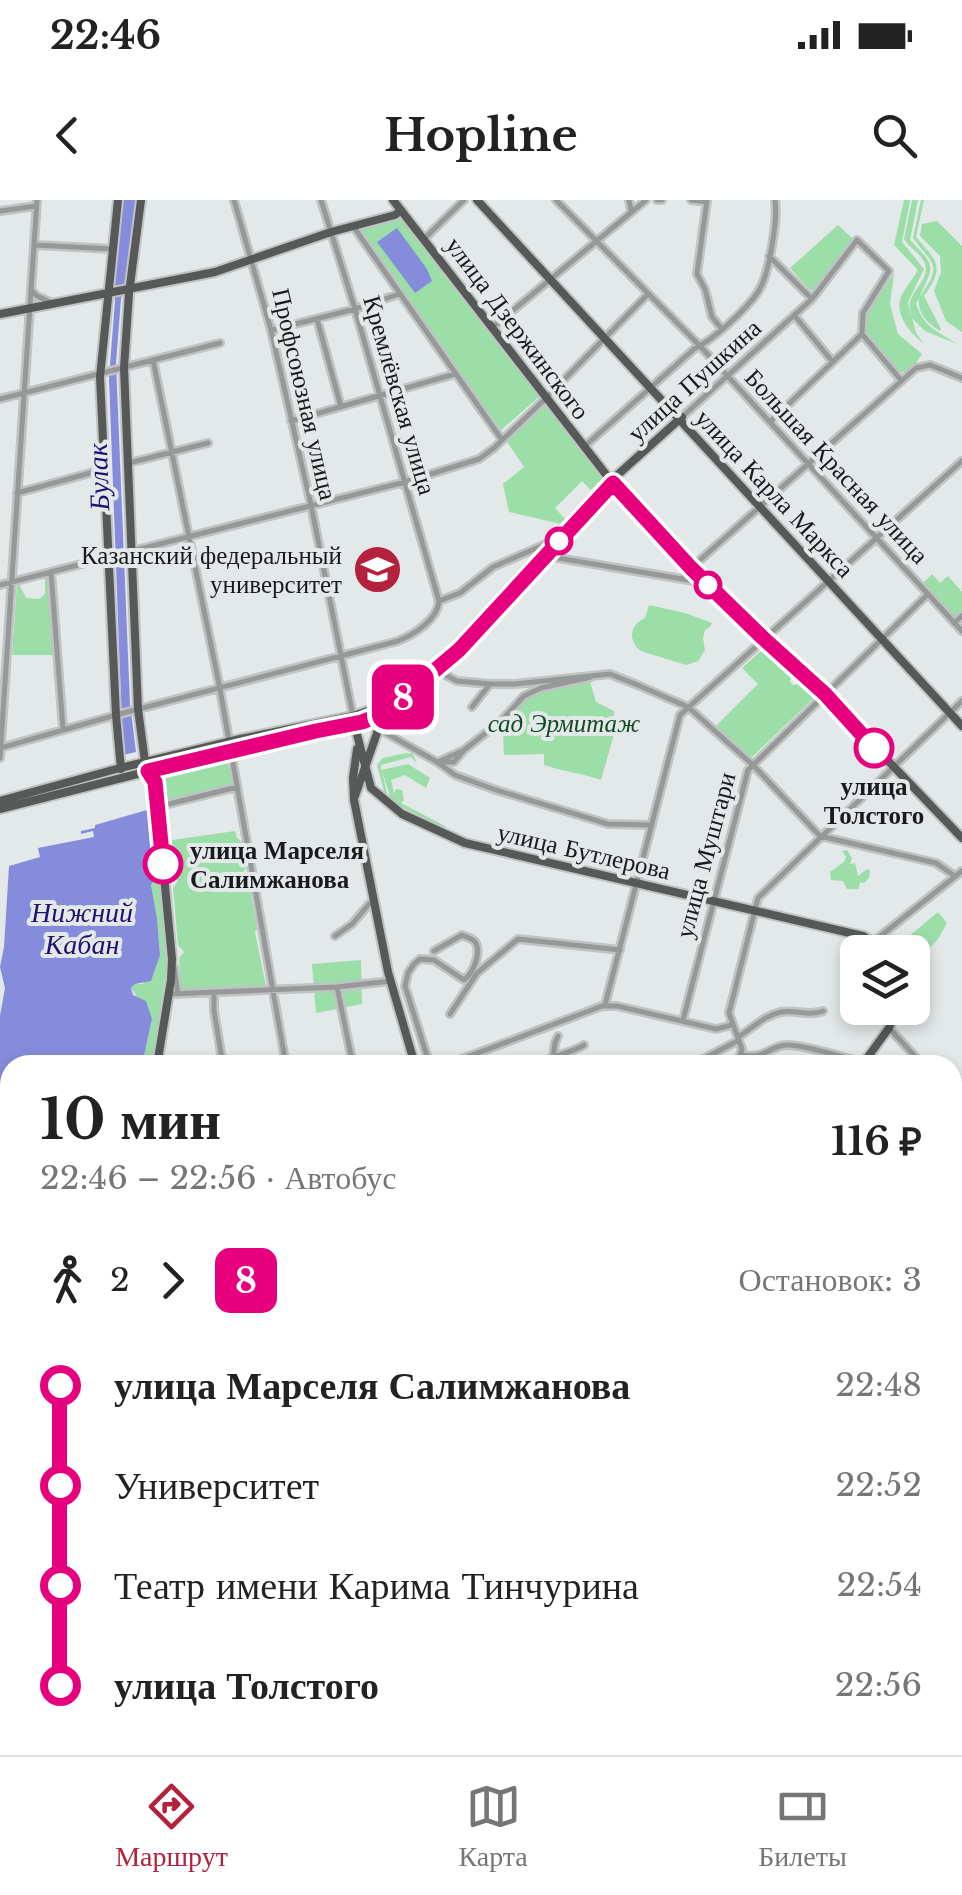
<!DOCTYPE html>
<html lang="ru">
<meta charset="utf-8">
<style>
body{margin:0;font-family:"Libre Baskerville",serif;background:#f2f2f2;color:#222;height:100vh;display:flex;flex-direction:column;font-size:38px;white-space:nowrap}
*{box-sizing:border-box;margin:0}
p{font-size:32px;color:#767676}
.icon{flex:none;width:55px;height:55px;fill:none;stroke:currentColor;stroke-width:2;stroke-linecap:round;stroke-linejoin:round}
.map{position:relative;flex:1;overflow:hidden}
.drawer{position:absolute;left:0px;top:855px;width:962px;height:700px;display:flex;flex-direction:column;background:#fff;border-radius:30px 30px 0 0;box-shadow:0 5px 15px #0003}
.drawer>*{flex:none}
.badge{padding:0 20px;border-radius:15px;font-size:35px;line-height:65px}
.buttons{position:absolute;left:840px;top:735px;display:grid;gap:20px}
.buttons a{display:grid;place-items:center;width:90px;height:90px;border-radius:15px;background:#fff;box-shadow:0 5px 15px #0003;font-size:50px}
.map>.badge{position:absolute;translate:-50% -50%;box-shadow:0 0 0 5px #fff}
.legs{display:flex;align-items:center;gap:15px;height:110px;padding:0 40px;font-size:32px}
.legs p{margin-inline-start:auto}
.overview{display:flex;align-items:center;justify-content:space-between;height:170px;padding:0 40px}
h1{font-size:55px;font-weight:700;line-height:75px}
ul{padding:0 40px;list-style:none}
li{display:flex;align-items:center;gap:35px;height:100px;font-size:38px}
li i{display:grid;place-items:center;width:15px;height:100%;margin:0 12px;background:currentColor}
li i::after{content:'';width:25px;height:25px;margin:-12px;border:8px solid;border-radius:50%;background:#fff}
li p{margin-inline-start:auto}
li:first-child i{background:linear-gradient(#0000 50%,currentColor 0)}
li:last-child i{background:linear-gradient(currentColor 50%,#0000 0)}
.status{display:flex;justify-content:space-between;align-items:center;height:70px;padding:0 50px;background:#fff;direction:ltr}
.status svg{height:28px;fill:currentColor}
header{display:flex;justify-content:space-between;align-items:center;height:130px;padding:0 40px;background:#fff;font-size:45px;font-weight:700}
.dock{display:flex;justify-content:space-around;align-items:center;height:140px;border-top:2px solid #e0e0e0;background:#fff;font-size:28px;color:#767676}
.dock a{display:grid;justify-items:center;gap:5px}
.dock .active{color:#b4213d}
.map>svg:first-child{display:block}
.green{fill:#9cdea8}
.water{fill:#868cdc}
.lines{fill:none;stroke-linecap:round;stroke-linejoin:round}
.minor-casing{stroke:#bfc3c4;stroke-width:10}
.major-casing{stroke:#bfc3c4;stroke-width:12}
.minor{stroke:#979998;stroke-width:5}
.major{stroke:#565958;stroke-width:8}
.minor-bridge-casing{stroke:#bfc3c4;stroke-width:10;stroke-linecap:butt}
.minor-bridge{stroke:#979998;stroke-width:5}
.line-1-casing{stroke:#fff;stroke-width:22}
.line-1{stroke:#e6007e;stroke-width:15}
.stop-1-dot{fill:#fff;stroke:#e6007e;stroke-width:5}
.labels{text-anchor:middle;stroke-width:8;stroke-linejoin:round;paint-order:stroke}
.street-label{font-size:25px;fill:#191a1b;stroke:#e3e8e9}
.poi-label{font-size:25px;fill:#191a1b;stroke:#e3e8e9;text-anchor:end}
.park-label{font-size:25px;font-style:italic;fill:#114b23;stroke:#e3e8e9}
.stop-label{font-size:25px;font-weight:bold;fill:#191a1b;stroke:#e3e8e9}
.water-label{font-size:28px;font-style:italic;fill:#22106f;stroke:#e3e8e9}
</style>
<div class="status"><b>22:46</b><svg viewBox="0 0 49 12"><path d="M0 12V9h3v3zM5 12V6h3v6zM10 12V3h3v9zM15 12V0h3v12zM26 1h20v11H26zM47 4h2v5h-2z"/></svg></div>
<header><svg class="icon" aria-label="back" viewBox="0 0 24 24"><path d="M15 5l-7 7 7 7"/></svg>Hopline<svg class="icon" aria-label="search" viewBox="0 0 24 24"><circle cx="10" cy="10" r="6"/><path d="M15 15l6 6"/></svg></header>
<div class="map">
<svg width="962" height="1555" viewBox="0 0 962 1555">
<rect width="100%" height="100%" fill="#e3e8e9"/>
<path class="green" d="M904 0H910L902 42 924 69 908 102 911 116C911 111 909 106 910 102 913 89 930 78 925 64 922 54 909 48 904 39L912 0H918L910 40C937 68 934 64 919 98 943 64 934 66 913 38L921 0H924L916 37C935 60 947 65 924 96L941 129 940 131C927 123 917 113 919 98L916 104C924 128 938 131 957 144L925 131 912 118 916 133 924 144C912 134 896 118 900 100 903 90 913 79 918 70L894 45Z
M401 18 540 196 501 230 359 30Z
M937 21 962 46V132L946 121 934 91 941 72 940 56 920 36 922 24Z
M838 25 853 39 814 90H810L790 68Z
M894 74 890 104 898 134 922 154 916 163 906 172H899L865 135V115Z
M545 205 604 277 591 290 582 281 555 308 565 319 561 324 509 312 503 284 524 267 507 242Z
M932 374 940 383 948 376 962 392V414L956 419 923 383Z
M45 379H48L55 455H12L17 384H19L26 398 39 399 45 394Z
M649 405 685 413 712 423 710 427 705 430 703 438 705 450 698 461 686 465 641 451C627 440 630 425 645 418Z
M762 450 777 464 781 462 792 473 790 482 793 485 804 483 817 495 751 558 716 526 758 484 742 468Z
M590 481 596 502 614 511 615 531 601 580C582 573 564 572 544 565V554L504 555 503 532 498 527C506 520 512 510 520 502 536 486 568 485 590 481Z
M406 553 413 554 417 563 411 557 381 565V570L408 564 430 578 426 588 405 575 391 580 394 594 396 589 402 590 404 600 401 603 445 626 444 628 392 602 382 571 388 598 385 595 377 565 383 558Z
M221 557 228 565 234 586 159 605 155 573Z
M235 631 237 638 242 642 246 668 242 674 248 679 257 729 255 732 266 786 181 789 179 758 184 752 178 745 173 688 178 681 171 676 169 646 172 640Z
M847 650 852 658 850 664 855 663 858 676 867 669 870 670 869 678 864 683 860 682 859 689H847L843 681 831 680 830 672 844 662 846 657 842 651Z
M160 681 167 765 152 865H142L152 819 131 788 135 784H143L160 755 157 718 151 685 153 682Z
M938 712 947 723 938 739 916 763 926 790 925 798 913 795 912 752H883V747L885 746 886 750 889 751 891 745 901 743Z
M361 760 362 804 316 813 312 764Z
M962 1499V1555H871L888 1545H952L953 1505Z"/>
<path class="water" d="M123 0H136L125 83 121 99 116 163 130 504 136 552 123 555 109 177 115 101 113 86Z
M397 28 427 69 432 81 415 93 377 42Z
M147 610 153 682 151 685 157 718 160 755 151 781 135 784 131 788 133 795 146 801 152 819 142 865H10V1135L0 1143V816L5 788 0 767 4 747 9 666 40 657 38 648 94 637 93 631 81 634V631L95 628V625Z"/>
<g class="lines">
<defs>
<path id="minor" d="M234 0 271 130 311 305 353 516
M556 0 700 146 962 431
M629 0 631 10
M657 0H662
M691 0 707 2
M707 0 697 74 705 89 712 117 722 129
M0 11 36 6
M353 26 502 240
M424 39 464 0
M34 45 113 49
M769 56 812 99
M32 91 37 96 52 103
M794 115 832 161
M317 119 341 207
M493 127 646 0
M272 130 355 109 399 94
M862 134 901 180
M153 160 220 489 286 865
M0 199 220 143
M682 217 812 99 857 40 889 71 863 113 862 134
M291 221 455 174
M770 222 862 134
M585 246 694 149C713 140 746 110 758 92 769 76 778 19 775 0
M129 263 208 243
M17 293 105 269
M132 351 405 282 479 259 494 248 543 201 648 94
M546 356 706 383
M51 372 63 529
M682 379 691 368 916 168 930 165 962 178
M0 385 109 357
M439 401 460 393 493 367 546 344
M954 423 962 416
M436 470 457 481 490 484H515L610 474 640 486 688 507 752 564 820 636 936 663 955 676
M472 507 490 484
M379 529 437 562 455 575 496 590 608 624 652 625
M0 548 116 515 398 441C415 434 438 419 439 401L355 109 321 0
M0 558 37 0
M440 561 462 551
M438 562H454L464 550 501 521 524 496 541 488 591 477
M157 607 237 587
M335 736 352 724 369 704 373 703
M873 742 962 671
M174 767 178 794
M337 787 353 865
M214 793V811L223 865
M169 794 337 787 391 781
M605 805 680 515 962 261
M450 814 477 773 518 739 620 750
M683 820 748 570 928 394
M889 828 923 865
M738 837C753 828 763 816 781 812 796 809 808 817 823 811
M742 855C767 860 770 844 789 845 809 846 850 859 871 865
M553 858 555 843 558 836
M433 865 427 856 405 786 408 773 414 764 420 759 434 760 464 780C473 773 481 755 476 743 473 738 466 737 462 735L434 751
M446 865 602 806H617L716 829 732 825
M537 865C550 856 569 854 584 845
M692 865 739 840
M737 865 742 849 729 813 758 698 962 501
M952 912 962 903
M962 944 952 953 962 963
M952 1065 962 1075
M0 1213 10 1193
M952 1312 962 1306
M952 1396 962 1385
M952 1398 962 1405
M952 1431 962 1421
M952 1475 962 1466
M0 1526 10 1528
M121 1545 123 1555
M356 1545 358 1555
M429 1545 432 1555
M505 1545 507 1555
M565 1545 568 1550 578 1555
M588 1545V1555
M757 1546 766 1549 773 1545
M875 1547 877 1545
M47 1555 49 1545
M231 1555 276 1545
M641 1555 644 1545
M673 1555 674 1545
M717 1555 731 1545
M748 1555 757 1546
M818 1555 824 1545"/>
<path id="major" d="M118 0 100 177 116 515 121 569
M141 0 129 93 124 168 138 509 145 562 155 582 172 759 171 780 157 865
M393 0 608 277 691 368 763 438 825 495 962 638
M477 0 962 526
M0 114 215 72 331 32 395 15 401 10
M354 523 371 588 402 614 465 643 863 736 873 742 879 752
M357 549 353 578 354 600 388 772 415 865
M355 596 385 510
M0 601 120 568 240 539 353 516 379 507 448 454 594 296 682 217
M0 609 149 571 315 531 362 522 385 510 422 482
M862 865 889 828 896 808
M952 1099 962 1092
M952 1107 962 1100
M0 1282 10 1265
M0 1456 10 1458
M274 1555 275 1545
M532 1555 533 1545"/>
</defs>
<use href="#minor" class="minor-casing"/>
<use href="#major" class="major-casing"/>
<use href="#minor" class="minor"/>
<use href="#major" class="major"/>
<defs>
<path id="minor-bridge" d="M522 1550 526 1555"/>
</defs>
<use href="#minor-bridge" class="minor-bridge-casing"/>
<use href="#minor-bridge" class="minor-bridge"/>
</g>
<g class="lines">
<defs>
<path id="line-1" d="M163 664 155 582 148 571 316 531 362 522 377 516 401 499 459 450 613 283 691 368 763 438 825 494 874 548"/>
</defs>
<use href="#line-1" class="line-1-casing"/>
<use href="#line-1" class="line-1"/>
</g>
<defs>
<symbol id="university-disc" viewBox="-11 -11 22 22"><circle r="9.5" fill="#b4213d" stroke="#e3e8e9"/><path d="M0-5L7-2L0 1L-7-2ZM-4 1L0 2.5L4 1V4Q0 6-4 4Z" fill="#fff"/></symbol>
</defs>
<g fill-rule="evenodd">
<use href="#university-disc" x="350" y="342" width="55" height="55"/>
</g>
<g class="stop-1-dot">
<circle cx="559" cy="341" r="12"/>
<circle cx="708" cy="385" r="12"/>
<circle cx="874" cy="548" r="18"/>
<circle cx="163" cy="664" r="18"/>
</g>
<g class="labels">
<g class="street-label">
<text transform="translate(518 128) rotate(53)" y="9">улица Дзержинского</text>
<text transform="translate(694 180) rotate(-42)" y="9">улица Пушкина</text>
<text transform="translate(305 194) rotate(77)" y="9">Профсоюзная улица</text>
<text transform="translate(400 195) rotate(74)" y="9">Кремлёвская улица</text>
<text transform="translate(837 266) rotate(47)" y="9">Большая Красная улица</text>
<text transform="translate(775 293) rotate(47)" y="9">улица Карла Маркса</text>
<text transform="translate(584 651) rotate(13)" y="9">улица Бутлерова</text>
<text transform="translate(705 655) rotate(-75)" y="9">улица Муштари</text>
</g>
<g class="poi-label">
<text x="342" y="364">Казанский федеральный<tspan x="342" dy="29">университет</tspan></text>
</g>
<g class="park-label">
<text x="564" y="532">сад Эрмитаж</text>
</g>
<g class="stop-label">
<text x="874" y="595">улица<tspan x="874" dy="29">Толстого</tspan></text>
<text x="190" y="659" text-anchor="start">улица Марселя<tspan x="190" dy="29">Салимжанова</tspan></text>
</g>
<g class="water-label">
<text transform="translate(98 277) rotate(-92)" y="10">Булак</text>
<text x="82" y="722">Нижний<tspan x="82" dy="32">Кабан</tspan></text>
</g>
</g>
</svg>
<div class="buttons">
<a><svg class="icon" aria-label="layers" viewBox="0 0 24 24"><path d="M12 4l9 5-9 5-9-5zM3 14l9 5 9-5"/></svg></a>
</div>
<b class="badge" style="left:403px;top:497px;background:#e6007e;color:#fff">8</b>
<section class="drawer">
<div class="overview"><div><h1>10 мин</h1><p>22:46 – 22:56 · Автобус</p></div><b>116 ₽</b></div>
<div class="legs"><svg class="icon" aria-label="walk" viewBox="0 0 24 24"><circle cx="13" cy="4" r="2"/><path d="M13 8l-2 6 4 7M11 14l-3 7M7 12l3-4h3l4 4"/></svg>2<svg class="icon" aria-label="forward" viewBox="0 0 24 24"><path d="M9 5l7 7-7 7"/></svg><b class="badge" style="background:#e6007e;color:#fff">8</b><p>Остановок: 3</p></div>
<ul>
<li><i style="color:#e6007e"></i><b>улица Марселя Салимжанова</b><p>22:48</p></li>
<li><i style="color:#e6007e"></i><span>Университет</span><p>22:52</p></li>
<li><i style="color:#e6007e"></i><span>Театр имени Карима Тинчурина</span><p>22:54</p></li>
<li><i style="color:#e6007e"></i><b>улица Толстого</b><p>22:56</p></li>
</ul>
</section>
</div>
<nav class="dock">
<a class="active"><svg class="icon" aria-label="directions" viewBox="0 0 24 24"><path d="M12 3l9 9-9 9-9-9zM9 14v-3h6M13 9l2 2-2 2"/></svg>Маршрут</a>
<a><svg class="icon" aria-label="map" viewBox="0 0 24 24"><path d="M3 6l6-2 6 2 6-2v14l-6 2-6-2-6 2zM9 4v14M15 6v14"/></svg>Карта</a>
<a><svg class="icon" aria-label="tickets" viewBox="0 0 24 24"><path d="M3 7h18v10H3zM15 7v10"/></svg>Билеты</a>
</nav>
